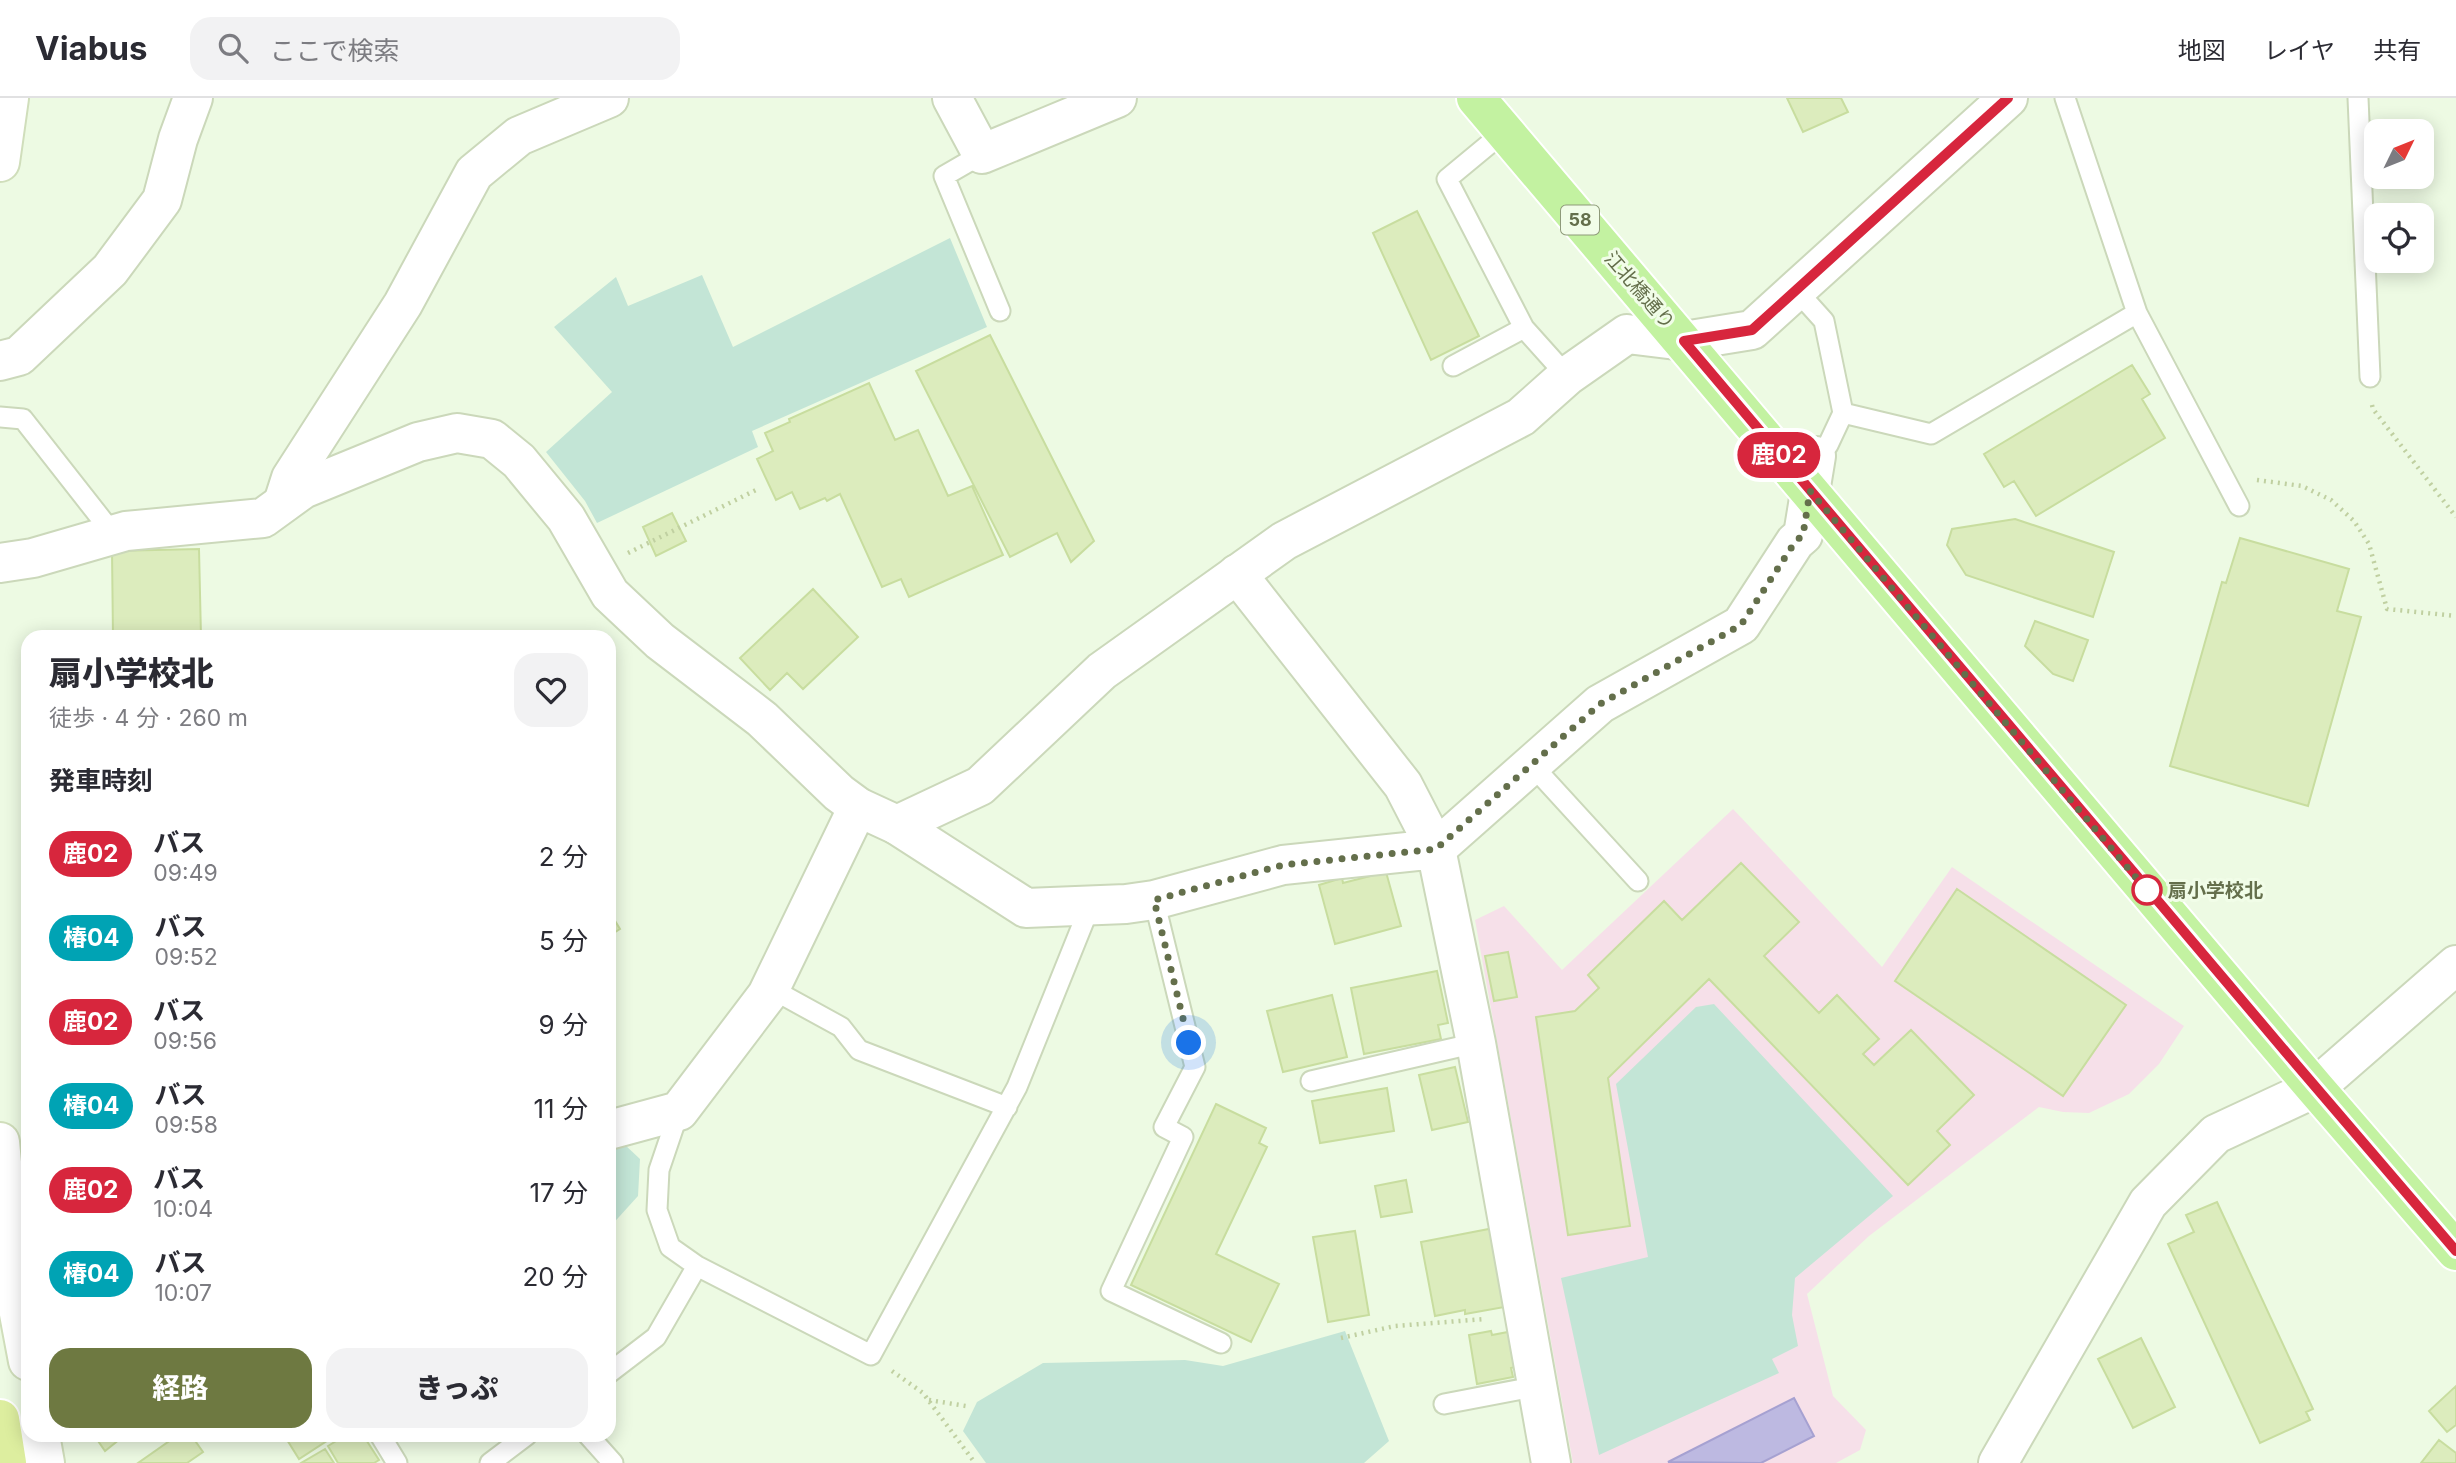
<!DOCTYPE html>
<html lang="ja">
<meta charset="utf-8">
<style>
body{margin:0;font-family:Inter,"Noto Sans JP",sans-serif;background:#f2f2f3;color:#2b2b33;height:100vh;display:flex;flex-direction:column;font-size:26px;white-space:nowrap}
*{box-sizing:border-box;margin:0}
p{font-size:23px;color:#7c7c81}
.icon{flex:none;width:38px;height:38px;fill:none;stroke:currentColor;stroke-width:2;stroke-linecap:round;stroke-linejoin:round}
.map{position:relative;flex:1;overflow:hidden}
.details{position:absolute;left:21px;top:532px;width:595px;height:812px;display:flex;flex-direction:column;background:#fff;border-radius:21px;box-shadow:0 4px 18px #0003}
.details>*{flex:none}
.badge{padding:0 14px;border-radius:23px;font-size:24px;line-height:46px}
.needle{width:46px;rotate:47deg}
.fabs{position:absolute;left:2364px;top:21px;display:grid;gap:14px}
.fabs a{display:grid;place-items:center;width:70px;height:70px;border-radius:14px;background:#fff;box-shadow:0 4px 18px #0003;font-size:35px}
.you{position:absolute;width:35px;height:35px;margin:-18px;border:5px solid #fff;border-radius:50%;background:#1a73e8;box-shadow:0 0 0 10px #1a73e833}
.map>.badge{position:absolute;translate:-50% -50%;box-shadow:0 0 0 4px #fff}
h2{padding:0 28px;font-size:26px;line-height:63px}
.round{display:grid;place-items:center;flex:none;width:74px;height:74px;border-radius:21px;background:#f2f2f3}
.head{display:flex;align-items:center;justify-content:space-between;height:119px;padding:0 28px}
h1{font-size:33px;font-weight:800;line-height:52px}
.primary-button{display:flex;gap:14px;margin-top:auto;padding:14px 28px}
.primary-button a{flex:1;height:80px;border-radius:21px;background:#6e7941;color:#fff;font-size:28px;font-weight:800;line-height:80px;text-align:center}
.primary-button a+a{background:#f2f2f3;color:#2b2b33}
ul{padding:0;list-style:none}
li{display:flex;align-items:center;gap:21px;height:84px;padding:0 28px}
li div{flex:1}
li b{display:block;font-size:26px}
li em{font-style:normal}
li .badge{min-width:77px;font-weight:700;text-align:center}
header{display:flex;align-items:center;gap:42px;box-sizing:border-box;height:98px;padding:0 35px;background:#fff;border-bottom:2px solid #e1e1e2}
header strong{font-size:33px}
nav{display:flex;gap:38px;margin-inline-start:auto;font-size:24px}
.search{width:490px;height:63px;background:#f2f2f3;display:flex;align-items:center;gap:18px;box-sizing:border-box;padding:0 24px;border-radius:21px;color:#7c7c81;font-size:26px}
.map>svg:first-child{display:block}
.education{fill:#f6e0e9}
.green{fill:#c3e5d6}
.water{fill:#bdb9e1;stroke:#a6a1d1;stroke-width:2}
.building{fill:#dcecbd;stroke:#c8dd9f;stroke-width:2}
.lines{fill:none;stroke-linecap:round;stroke-linejoin:round}
.service-casing{stroke:#cbd8ba;stroke-width:23}
.minor-casing{stroke:#cbd8ba;stroke-width:42}
.tertiary-casing{stroke:#cbd8ba;stroke-width:42}
.secondary-casing{stroke:#d0debb;stroke-width:42}
.primary-casing{stroke:#fff;stroke-width:42}
.motorway-casing{stroke:#fff;stroke-width:42}
.path{stroke:#c0d0a1;stroke-width:4.5;stroke-dasharray:2 5;stroke-linecap:butt}
.service{stroke:#fff;stroke-width:19}
.minor{stroke:#fff;stroke-width:38}
.tertiary{stroke:#fff;stroke-width:38}
.secondary{stroke:#fff;stroke-width:38}
.primary{stroke:#c3f2a1;stroke-width:38}
.motorway{stroke:#ddee9f;stroke-width:38}
.line-casing{stroke:#fff;stroke-width:16}
.line{stroke:#d7263d;stroke-width:10}
.walk{stroke:#646f4b;stroke-width:7;stroke-dasharray:0 12.6}
.stop-dot{fill:#fff;stroke:#d7263d;stroke-width:3.5}
.labels{text-anchor:middle;stroke-width:6;stroke-linejoin:round;paint-order:stroke}
.shield{fill:#f1fde8;stroke:#8e9a7a;stroke-width:2}
.shield-label{font-size:18px;font-weight:bold;fill:#646f4b}
.street-label{font-size:19px;fill:#646f4b;stroke:#f1fde8}
.stop-label{font-size:19px;font-weight:bold;fill:#646f4b;stroke:#f1fde8;text-anchor:start}
</style>
<header>
<strong>Viabus</strong>
<div class="search"><svg class="icon" aria-label="search" viewBox="0 0 24 24"><circle cx="10" cy="10" r="6"/><path d="M15 15l6 6"/></svg>ここで検索</div>
<nav><a>地図</a><a>レイヤ</a><a>共有</a></nav>
</header>
<div class="map">
<svg width="2456" height="1365" viewBox="0 0 2456 1365">
<rect width="100%" height="100%" fill="#edfae3"/>
<path class="education" d="M1733 711 1882 869 1952 769 2184 928 2159 966 2129 996 2089 1015 2063 1014 2039 1009 1869 1138 1807 1196 1833 1298 1866 1332 1860 1352 1836 1365H1573L1475 822 1504 808 1562 872Z"/>
<path class="green" d="M950 140 987 229 752 333 758 349 597 425 585 403 546 354 612 294 554 229 616 179 628 208 702 177 733 249Z
M1714 906 1893 1098 1795 1180 1792 1217 1798 1248 1772 1261 1779 1275 1599 1357 1561 1180 1648 1159 1616 986 1696 909Z
M624 1046 640 1061 638 1098 609 1130V1051Z
M1345 1233 1389 1343 1364 1365H986L963 1333 977 1304 1043 1265 1185 1262 1223 1268Z"/>
<path class="water" d="M1794 1300 1814 1338 1761 1365 1668 1364Z"/>
<path class="building" d="M1787 0H1841L1848 14 1803 34Z
M1417 113 1479 238 1431 262 1373 135Z
M990 237 1094 443 1071 464 1057 435 1010 459 916 273Z
M2132 267 2150 296 2142 301 2165 340 2036 418 2014 383 2004 389 1984 356Z
M869 285 895 342 918 332 948 398 972 388 1003 457 909 499 901 481 882 489 840 396 827 403 825 400 800 411 792 394 776 402 757 361 773 353 765 335 790 324 789 321Z
M672 415 686 443 656 458 643 429Z
M2015 421 2114 454 2093 519 1966 477 1947 447 1952 431Z
M2240 440 2349 471 2337 513 2361 519 2308 708 2170 668 2222 484 2226 485Z
M199 451 201 539H113L112 453Z
M813 491 858 539 803 591 787 575 770 592 740 560Z
M2035 523 2088 542 2073 583 2053 576 2025 548Z
M1741 765 1799 824 1764 858 1819 915 1837 897 1879 941 1863 956 1874 967 1911 932 1974 997 1937 1033 1950 1047 1908 1087 1709 881 1608 980 1630 1128 1568 1137 1536 919 1575 913 1599 890 1588 877 1664 803 1682 822Z
M1386 774 1401 828 1335 846 1319 787 1342 780 1343 785Z
M1957 791 2126 907 2063 998 1895 883Z
M609 813 620 831 609 838Z
M1508 854 1517 899 1494 903 1485 858Z
M1437 873 1448 925 1438 927 1441 941 1364 956 1351 890Z
M1332 897 1347 959 1283 974 1267 913Z
M1455 969 1468 1024 1432 1032 1419 977Z
M1387 990 1394 1033 1320 1045 1312 1003Z
M1216 1006 1266 1030 1259 1045 1267 1049 1216 1156 1279 1186 1251 1244 1131 1187Z
M1406 1082 1412 1114 1381 1119 1375 1088Z
M2217 1104 2313 1311 2306 1314 2310 1322 2260 1345 2168 1146 2194 1134 2186 1117Z
M1494 1130 1510 1208 1465 1216V1212L1435 1218 1421 1144Z
M1355 1133 1369 1217 1328 1224 1313 1139Z
M1491 1233 1492 1237 1513 1233 1519 1268 1511 1270 1513 1279 1477 1286 1469 1237Z
M2141 1240 2175 1309 2133 1330 2098 1261Z
M2456 1288V1327L2447 1334 2429 1313Z
M100 1337H125L105 1353 96 1340Z
M178 1337H191L203 1354 187 1365H138Z
M284 1337H336L299 1361Z
M346 1337H363L379 1362 374 1365H338L328 1348Z
M2439 1342 2456 1355V1365H2421Z
M325 1351 334 1365H301Z"/>
<g class="lines">
<defs>
<path id="service" d="M2358 0 2370 279
M1505 33 1447 81 1524 230 1567 278
M982 56 944 78 1000 213
M1797 193 1824 223 1843 315 1828 347 1816 358
M2137 215 2239 408
M1453 268 1524 230
M1843 315 1931 336 2137 215 2065 0
M0 319 23 321 114 437
M1531 666 1638 783
M1154 802 1195 969 1164 1029 1183 1039 1111 1193 1221 1245
M770 890 841 929 859 952 1007 1009
M1311 983 1476 945
M679 1013 659 1072 657 1112 670 1149 697 1168 871 1257 1017 989 1090 808
M609 1275 656 1239 697 1168
M1444 1306 1538 1288
M380 1337 397 1365
M588 1337 613 1365
M490 1365 527 1337"/>
<path id="minor" d="M952 0 982 56 1117 0
M0 263 19 258 110 172 162 102 178 41 193 0
M283 405 291 380 403 206 474 75 519 38 609 0
M1237 476 1403 687 1436 751 1476 945 1551 1365
M897 727 1026 810 1126 806 1154 802 1283 767 1436 751 1600 606 1741 527 1795 444 1803 437 1816 358
M609 1032 679 1013 767 897 858 709
M1998 1365 2148 1105 2216 1036 2315 990 2456 867"/>
<path id="tertiary" d="M0 465 33 460 126 433 263 420 303 391 418 344 457 335 492 341 519 363 566 420 610 496 660 543 762 621 839 695 858 709 897 727 980 688 1102 573 1284 443 1521 319 1567 278 1627 236 1684 243 1752 232 2008 0"/>
<path id="secondary" d="M0 64 9 0
M0 1044 14 1189 28 1263
M40 1337 45 1365"/>
<path id="primary" d="M1476 0 2315 990 2456 1153"/>
<path id="motorway" d="M0 1321 7 1365"/>
</defs>
<use href="#service" class="service-casing"/>
<use href="#minor" class="minor-casing"/>
<use href="#tertiary" class="tertiary-casing"/>
<use href="#secondary" class="secondary-casing"/>
<use href="#primary" class="primary-casing"/>
<use href="#motorway" class="motorway-casing"/>
<path class="path" d="M2372 307 2373 311 2456 419
M2257 382 2302 388 2331 402 2354 423 2369 446 2387 511 2456 518
M628 455 758 391
M1341 1240 1395 1228 1485 1221
M892 1273 923 1295 975 1365
M929 1302 966 1308"/>
<use href="#service" class="service"/>
<use href="#minor" class="minor"/>
<use href="#tertiary" class="tertiary"/>
<use href="#secondary" class="secondary"/>
<use href="#primary" class="primary"/>
<use href="#motorway" class="motorway"/>
</g>
<g class="lines">
<defs>
<path id="line" d="M2008 0 1752 232 1684 243C1939 548 2197 851 2456 1153"/>
</defs>
<use href="#line" class="line-casing"/>
<use href="#line" class="line"/>
<path class="walk" d="M1189 945 1154 802 1283 767 1436 751 1600 606 1741 527 1795 444 1803 437 1810 393 2155 802 2147 792"/>
</g>
<circle class="stop-dot" cx="2147" cy="792" r="14"/>
<g class="labels">
<rect class="shield" x="1561" y="107.5" width="38" height="29" rx="5"/>
<g class="shield-label">
<text x="1580" y="128">58</text>
</g>
<g class="street-label">
<text transform="translate(1640 192) rotate(49)" y="7">江北橋通り</text>
</g>
<g class="stop-label">
<text x="2168" y="799">扇小学校北</text>
</g>
</g>
</svg>
<div class="fabs">
<a><svg class="needle" viewBox="-14 -14 28 28"><path d="M0-13l5 13h-10z" fill="#e53935"/><path d="M0 13l5-13h-10z" fill="#7c7c81"/></svg></a>
<a><svg class="icon" aria-label="locate" viewBox="0 0 24 24"><circle cx="12" cy="12" r="6"/><path d="M12 2v4M12 18v4M2 12h4M18 12h4"/></svg></a>
</div>
<div class="you" style="left:1189px;top:945px"></div>
<b class="badge" style="left:1779px;top:357px;background:#d7263d;color:#fff">鹿02</b>
<section class="details">
<div class="head"><div><h1>扇小学校北</h1><p>徒歩 · 4 分 · 260 m</p></div><a class="round"><svg class="icon" aria-label="heart" viewBox="0 0 24 24"><path d="M12 20l-8-8c-3-5 5-10 8-4 3-6 11-1 8 4z"/></svg></a></div>
<h2>発車時刻</h2>
<ul>
<li><span class="badge" style="background:#d7263d;color:#fff">鹿02</span><div><b>バス</b><p>09:49</p></div><em>2 分</em></li>
<li><span class="badge" style="background:#00a3b4;color:#fff">椿04</span><div><b>バス</b><p>09:52</p></div><em>5 分</em></li>
<li><span class="badge" style="background:#d7263d;color:#fff">鹿02</span><div><b>バス</b><p>09:56</p></div><em>9 分</em></li>
<li><span class="badge" style="background:#00a3b4;color:#fff">椿04</span><div><b>バス</b><p>09:58</p></div><em>11 分</em></li>
<li><span class="badge" style="background:#d7263d;color:#fff">鹿02</span><div><b>バス</b><p>10:04</p></div><em>17 分</em></li>
<li><span class="badge" style="background:#00a3b4;color:#fff">椿04</span><div><b>バス</b><p>10:07</p></div><em>20 分</em></li>
</ul>
<div class="primary-button"><a>経路</a><a>きっぷ</a></div>
</section>
</div>
